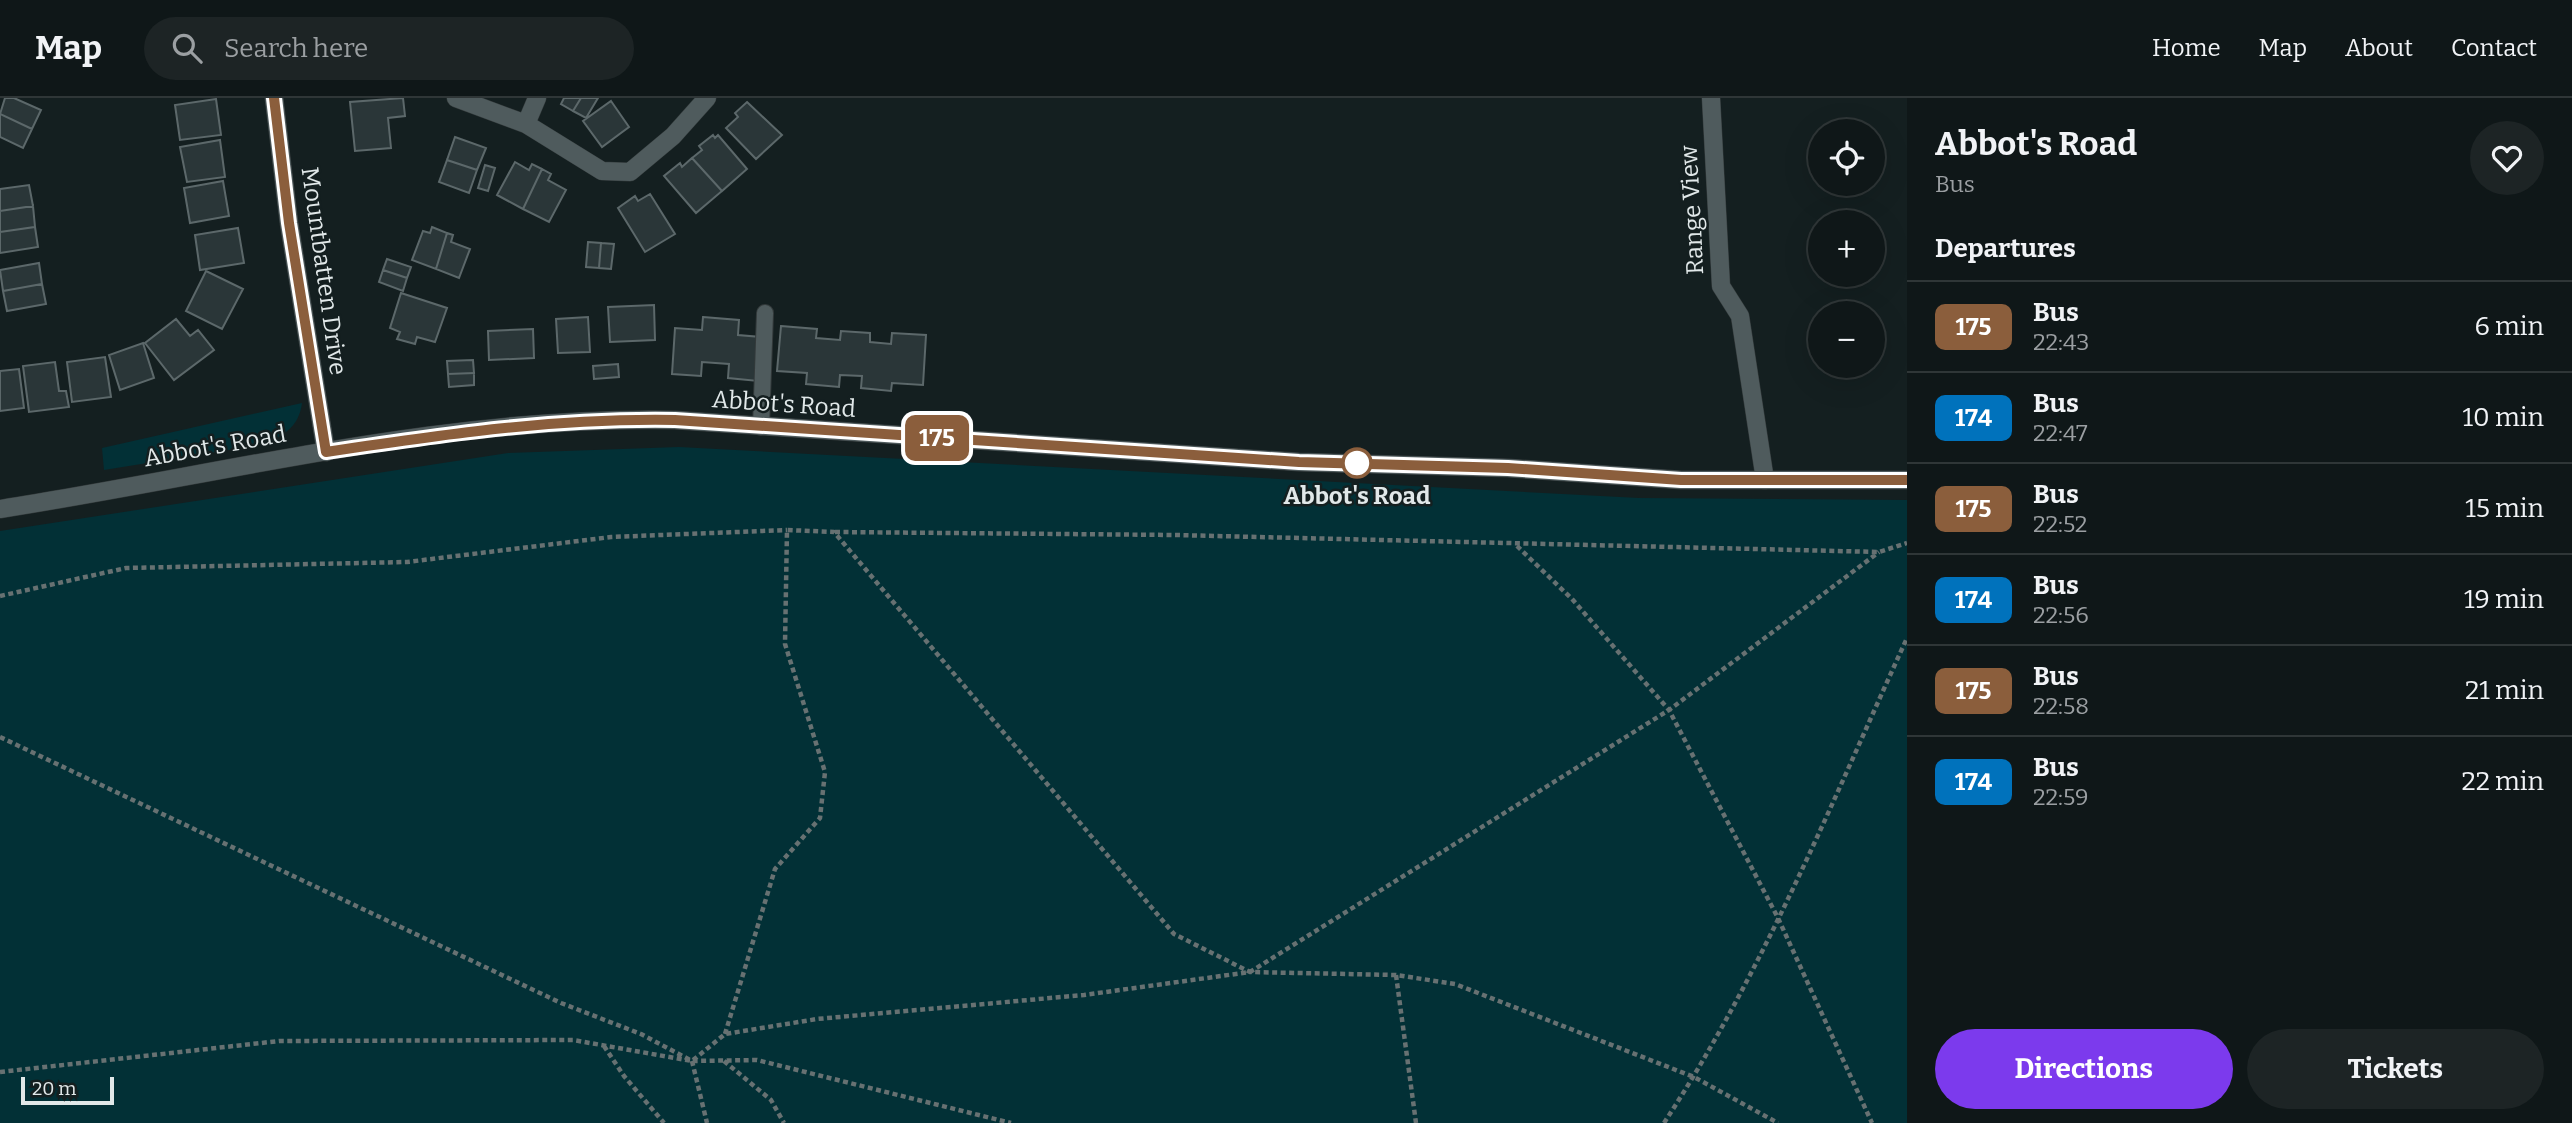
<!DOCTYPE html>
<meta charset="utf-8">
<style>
body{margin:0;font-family:Bitter,serif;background:#1d2425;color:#f1f3f6;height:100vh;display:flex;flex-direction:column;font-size:26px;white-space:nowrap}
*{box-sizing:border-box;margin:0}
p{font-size:23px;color:#9b9fa2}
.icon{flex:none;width:38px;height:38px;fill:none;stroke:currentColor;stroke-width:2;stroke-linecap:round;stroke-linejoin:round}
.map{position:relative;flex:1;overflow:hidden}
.sheet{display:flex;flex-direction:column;background:#0f1718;width:665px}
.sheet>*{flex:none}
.badge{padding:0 14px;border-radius:10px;font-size:24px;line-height:46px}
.fabs{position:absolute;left:1808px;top:21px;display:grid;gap:14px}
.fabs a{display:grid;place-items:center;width:77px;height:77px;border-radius:50%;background:#0f1718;box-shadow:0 7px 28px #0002,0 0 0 2px #2f3637;font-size:35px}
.scale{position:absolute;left:21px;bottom:18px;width:93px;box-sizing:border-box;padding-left:7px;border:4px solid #e1e8e9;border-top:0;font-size:19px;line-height:24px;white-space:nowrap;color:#e1e8e9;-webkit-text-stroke:5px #141f20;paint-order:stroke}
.map>.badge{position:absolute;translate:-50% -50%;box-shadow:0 0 0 4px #fff}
h2{padding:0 28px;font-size:26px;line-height:63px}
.round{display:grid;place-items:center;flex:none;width:74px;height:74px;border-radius:37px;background:#1d2425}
.overview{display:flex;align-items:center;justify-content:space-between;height:119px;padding:0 28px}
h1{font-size:33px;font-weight:700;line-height:52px}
.cta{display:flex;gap:14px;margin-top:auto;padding:14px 28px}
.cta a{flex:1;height:80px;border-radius:42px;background:#7c3aed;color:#fff;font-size:28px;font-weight:700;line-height:80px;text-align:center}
.cta a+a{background:#1d2425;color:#f1f3f6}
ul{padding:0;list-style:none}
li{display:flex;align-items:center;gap:21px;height:91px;padding:0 28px;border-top:2px solid #2f3637}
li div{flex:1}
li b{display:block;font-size:26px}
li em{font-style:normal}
li .badge{min-width:77px;font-weight:700;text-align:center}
header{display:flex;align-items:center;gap:42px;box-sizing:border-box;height:98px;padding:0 35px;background:#0f1718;border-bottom:2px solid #2f3637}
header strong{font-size:33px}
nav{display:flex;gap:38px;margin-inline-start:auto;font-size:24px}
.search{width:490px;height:63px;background:#1d2425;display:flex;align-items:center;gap:18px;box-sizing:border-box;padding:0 24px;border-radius:38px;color:#9b9fa2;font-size:26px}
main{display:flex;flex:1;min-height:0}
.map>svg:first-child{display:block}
.green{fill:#023036}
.building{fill:#2a3638;stroke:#5c686a;stroke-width:2}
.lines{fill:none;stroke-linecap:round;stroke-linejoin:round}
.service-casing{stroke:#333a3b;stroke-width:18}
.minor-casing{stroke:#333a3b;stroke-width:19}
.tertiary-casing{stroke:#333a3b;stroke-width:19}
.path{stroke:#677172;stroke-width:4.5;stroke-dasharray:5 3.5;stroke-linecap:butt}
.service{stroke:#4f5b5d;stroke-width:16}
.minor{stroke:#4f5b5d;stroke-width:18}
.tertiary{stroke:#4f5b5d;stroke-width:18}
.line-casing{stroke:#fff;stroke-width:16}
.line{stroke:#8b5e3c;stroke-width:10}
.stop-dot{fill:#fff;stroke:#8b5e3c;stroke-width:3.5}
.labels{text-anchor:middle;stroke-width:5;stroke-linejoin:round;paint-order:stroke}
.street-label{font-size:24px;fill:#e1e8e9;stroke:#141f20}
.stop-label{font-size:24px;font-weight:bold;fill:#e1e8e9;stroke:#141f20}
</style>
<header>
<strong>Map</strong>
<div class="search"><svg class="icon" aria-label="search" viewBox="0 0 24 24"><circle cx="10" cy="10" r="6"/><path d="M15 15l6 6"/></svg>Search here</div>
<nav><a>Home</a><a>Map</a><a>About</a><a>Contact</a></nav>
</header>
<main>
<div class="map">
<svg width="1907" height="1025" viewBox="0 0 1907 1025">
<rect width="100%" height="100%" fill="#141f20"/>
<path class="green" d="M302 305C299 330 281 340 259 347L104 372 102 350Z
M679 349 1639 400 1907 402V1025H0V433L508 355Z"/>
<path class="building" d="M5 0H14L41 12 32 31 0 16Z
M403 0 405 18 388 20 391 50 355 53 350 4Z
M564 0H581L573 13 561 6Z
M581 0H598L586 20 573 13Z
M216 1 221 37 180 42 175 7Z
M611 3 629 29 602 49 583 23Z
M747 4 782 37 756 61 726 30 738 19 735 15Z
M0 16 32 31 23 50 0 39Z
M713 37 715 40 718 37 747 71 722 93 692 60 702 52 699 48Z
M455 39 486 50 477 72 447 62Z
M220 42 225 79 187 84 180 49Z
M692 60 722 93 696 115 664 78 680 65 682 69Z
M447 62 477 72 469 95 439 84Z
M515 64 529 72 532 66 542 71 523 111 497 97Z
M485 67 495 70 488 93 478 90Z
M542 71 551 76 548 82 566 92 549 124 523 111Z
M223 83 229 118 190 125 184 90Z
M29 87 33 108 0 113V91Z
M650 96 675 136 645 154 618 110 635 98 638 103Z
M33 108 35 129 0 134V113Z
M35 129 38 149 0 155V134Z
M432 129 447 135 436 171 412 162 423 133 430 135Z
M238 130 244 165 200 172 195 137Z
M447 135 453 137 451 144 470 151 459 180 436 171Z
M588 144 601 145 599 170 586 169Z
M601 145 614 146 611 171 599 170Z
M387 161 411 169 407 180 383 172Z
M39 165 42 186 3 193 0 172Z
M383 172 407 180 403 193 379 184Z
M206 173 243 191 222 231 186 213Z
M42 186 46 206 7 213 3 193Z
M401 195 447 210 435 244 417 239 415 246 397 241 400 234 390 230Z
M654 207 655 242 610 244 608 209Z
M588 219 590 254 558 255 556 221Z
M703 219 739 222 738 237 761 239 758 283 728 280 729 266 702 264 701 278 672 276 675 230 702 232Z
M176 221 190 238 198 232 214 252 174 282 145 245Z
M781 228 817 231 816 240 840 242 841 233 870 235V244L891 246 892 235 926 237 923 287 892 285 891 293 861 290 862 278 840 277 839 289 806 286 807 275 777 273Z
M533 231 534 260 489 262 488 233Z
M143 245 154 280 120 292 109 257Z
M105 259 111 299 72 304 67 264Z
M473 262 474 275 448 276 447 263Z
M55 264 59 293H66L69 309 29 314 23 268Z
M618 266 619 279 594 281 593 268Z
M19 271 24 310 0 313V273Z
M474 275V287L449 289 448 276Z"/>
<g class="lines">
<defs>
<path id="service" d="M761 329 765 215"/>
<path id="minor" d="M274 0 289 125 326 354
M456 0 526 26 537 0
M1711 0 1721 188 1740 218 1765 382
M526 26 602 73 630 74 673 38 707 0"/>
<path id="tertiary" d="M0 411C225 376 447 317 675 322L1299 364 1508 370 1681 382H1907"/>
</defs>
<use href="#service" class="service-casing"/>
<use href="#minor" class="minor-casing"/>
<use href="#tertiary" class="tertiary-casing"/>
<path class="path" d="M835 434 1175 437 1879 454 1907 445
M1517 448 1572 501 1669 612 1778 820 1872 1025
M0 498 126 470 407 464 611 439 787 432
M0 639 561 905 641 936 692 963 757 962 1011 1025
M1396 877 1416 1025
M725 936 775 771 820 720 825 674 785 546 787 432 834 434 1174 836 1250 874 1396 877 1455 886 1694 979 1778 1025
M604 948 624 978 664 1025
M692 963 707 1025
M724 963 771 1002 784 1025
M0 974 279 943 573 942 692 963 725 936 817 921 1084 897 1250 874 1669 612 1879 454
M1664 1025C1763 874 1832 704 1907 540"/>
<use href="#service" class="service"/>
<use href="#minor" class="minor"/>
<use href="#tertiary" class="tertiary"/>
</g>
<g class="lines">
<defs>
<path id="line" d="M274 0 289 125 326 354C446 336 553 320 675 322L1299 364 1508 370 1681 382H1907"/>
</defs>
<use href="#line" class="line-casing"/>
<use href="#line" class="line"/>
</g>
<circle class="stop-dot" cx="1357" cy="365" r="14"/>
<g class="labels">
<g class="street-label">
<text transform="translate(1692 112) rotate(-93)" y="8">Range View</text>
<text transform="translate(324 173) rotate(82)" y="8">Mountbatten Drive</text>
<text transform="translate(784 306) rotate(4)" y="8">Abbot's Road</text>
<text transform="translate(215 348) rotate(-10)" y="8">Abbot's Road</text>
</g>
<g class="stop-label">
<text x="1357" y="406">Abbot's Road</text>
</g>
</g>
</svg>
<div class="fabs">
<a><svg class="icon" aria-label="locate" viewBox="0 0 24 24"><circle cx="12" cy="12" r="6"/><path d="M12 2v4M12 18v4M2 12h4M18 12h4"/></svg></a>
<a>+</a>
<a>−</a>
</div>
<div class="scale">20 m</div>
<b class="badge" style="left:937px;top:340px;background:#8b5e3c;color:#fff">175</b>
</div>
<section class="sheet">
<div class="overview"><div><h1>Abbot's Road</h1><p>Bus</p></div><a class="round"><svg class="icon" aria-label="heart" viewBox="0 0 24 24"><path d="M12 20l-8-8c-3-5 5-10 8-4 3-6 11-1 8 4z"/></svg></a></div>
<h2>Departures</h2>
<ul>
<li><span class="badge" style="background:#8b5e3c;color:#fff">175</span><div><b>Bus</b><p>22:43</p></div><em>6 min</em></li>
<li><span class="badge" style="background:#0072bc;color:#fff">174</span><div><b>Bus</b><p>22:47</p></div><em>10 min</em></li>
<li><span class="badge" style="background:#8b5e3c;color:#fff">175</span><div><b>Bus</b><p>22:52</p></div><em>15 min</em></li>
<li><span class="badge" style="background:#0072bc;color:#fff">174</span><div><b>Bus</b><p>22:56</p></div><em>19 min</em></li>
<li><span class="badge" style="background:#8b5e3c;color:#fff">175</span><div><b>Bus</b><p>22:58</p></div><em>21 min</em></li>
<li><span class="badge" style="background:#0072bc;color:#fff">174</span><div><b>Bus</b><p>22:59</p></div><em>22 min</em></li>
</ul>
<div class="cta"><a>Directions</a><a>Tickets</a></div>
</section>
</main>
